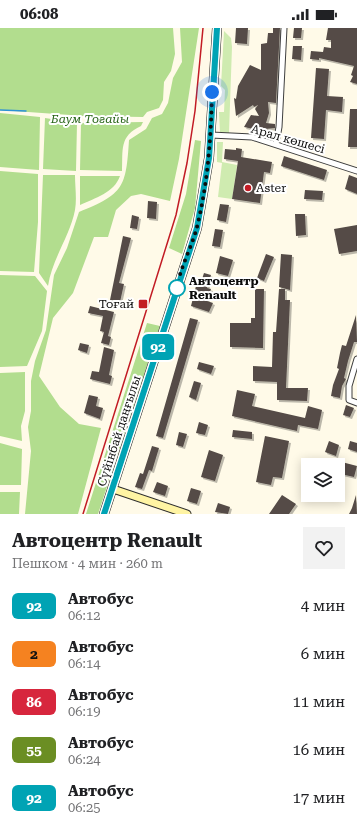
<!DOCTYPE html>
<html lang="ru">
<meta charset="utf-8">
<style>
body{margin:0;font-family:"Roboto Serif",serif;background:#f2f2f2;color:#202124;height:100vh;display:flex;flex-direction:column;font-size:15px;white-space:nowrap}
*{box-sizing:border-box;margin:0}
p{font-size:13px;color:#757577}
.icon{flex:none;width:22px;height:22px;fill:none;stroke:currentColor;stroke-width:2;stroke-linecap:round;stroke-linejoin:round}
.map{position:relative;height:486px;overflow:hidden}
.sheet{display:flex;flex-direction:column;background:#fff;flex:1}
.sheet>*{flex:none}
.badge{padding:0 8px;border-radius:6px;font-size:14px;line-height:26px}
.controls{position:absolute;left:301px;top:430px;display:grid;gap:8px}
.controls a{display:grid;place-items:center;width:44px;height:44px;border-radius:0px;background:#fff;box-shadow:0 2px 10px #0003;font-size:20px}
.you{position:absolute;width:20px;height:20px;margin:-10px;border:3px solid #fff;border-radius:50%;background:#1a73e8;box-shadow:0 0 0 6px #1a73e833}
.map>.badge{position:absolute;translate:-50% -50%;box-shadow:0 0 0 2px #fff}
.round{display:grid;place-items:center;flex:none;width:42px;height:42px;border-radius:0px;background:#f2f2f2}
.overview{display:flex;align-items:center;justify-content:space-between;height:68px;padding:0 12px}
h1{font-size:19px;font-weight:700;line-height:30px}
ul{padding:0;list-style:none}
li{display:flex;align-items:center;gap:12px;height:48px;padding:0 12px}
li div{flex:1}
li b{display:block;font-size:15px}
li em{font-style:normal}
li .badge{min-width:44px;font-weight:700;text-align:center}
.status{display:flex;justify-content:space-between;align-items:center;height:28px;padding:0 20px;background:#fff;direction:ltr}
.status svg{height:11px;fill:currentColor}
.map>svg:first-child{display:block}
.green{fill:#cfebb0}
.forest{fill:#b2dd8e}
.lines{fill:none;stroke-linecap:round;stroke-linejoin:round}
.stream{stroke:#2c92d5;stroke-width:1.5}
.building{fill:#544b46;filter:url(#shadow)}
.street-casing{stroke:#3e3e3e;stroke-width:7}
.secondary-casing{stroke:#2d2d2d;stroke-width:9}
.primary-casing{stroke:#1c1c1c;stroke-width:10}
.street{stroke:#fff;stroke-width:5}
.secondary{stroke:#fff4a3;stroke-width:7}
.primary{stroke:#ffd658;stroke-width:8}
.rail{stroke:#c21b24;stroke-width:1.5}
.line-casing{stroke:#fff;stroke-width:9}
.line{stroke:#00a3b4;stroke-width:6}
.walk{stroke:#0b0b0b;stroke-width:4;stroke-dasharray:0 7.2}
.poi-dot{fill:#c21b24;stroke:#fff;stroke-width:1.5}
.stop-dot{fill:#fff;stroke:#00a3b4;stroke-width:2}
.labels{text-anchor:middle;stroke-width:4;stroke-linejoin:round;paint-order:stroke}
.park-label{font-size:12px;font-style:italic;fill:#286518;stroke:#fff}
.street-label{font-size:12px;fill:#0b0b0b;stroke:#fff}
.poi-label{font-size:12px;fill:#0b0b0b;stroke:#fff;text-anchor:start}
.stop-label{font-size:12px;font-weight:bold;fill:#0b0b0b;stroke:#fff;text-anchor:start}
</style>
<div class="status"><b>06:08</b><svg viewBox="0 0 49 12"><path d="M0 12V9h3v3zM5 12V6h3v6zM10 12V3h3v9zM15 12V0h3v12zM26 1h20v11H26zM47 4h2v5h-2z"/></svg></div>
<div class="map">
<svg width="357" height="486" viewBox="0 0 357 486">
<defs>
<filter id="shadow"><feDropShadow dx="2" dy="2" stdDeviation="0" flood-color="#0004"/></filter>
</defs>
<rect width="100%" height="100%" fill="#fffae8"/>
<path class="green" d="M224 3 231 10 232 19 229 105 220 104 219 84H224L225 62 221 58Z
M217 114H223L222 134 237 137V138L232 171 218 169 222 135 217 134Z"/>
<path class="forest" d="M0 0H173L175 26 171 43 164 54 163 72 159 80 147 84 143 89 84 88 0 82Z
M180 0H199L179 131 170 173 141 166 131 168 116 182 108 209H94L73 265 53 290 39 348 60 379 79 396 101 400 78 486H25L31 423 28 399 31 383V353L35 333 46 302 54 247 67 220 79 184C124 166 126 159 129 112L146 101 152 90 162 86 168 75 173 50 182 34Z
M0 85 40 89 39 142 0 139Z
M45 90 77 95 76 143 43 141Z
M143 94 141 98C119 108 123 122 122 143L80 142 81 95Z
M195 112 201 113 195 180 182 226 169 220 186 166Z
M0 143 38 146V194L34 244 0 243Z
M43 147H75C75 158 77 171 75 182 70 208 52 231 48 258L39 245Z
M80 148H120C114 165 95 170 80 177Z
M0 247 35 248 47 263 42 303 27 338 0 339Z
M147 295 160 298 98 486H86Z
M25 344V383L21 398 22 413 0 408V345Z
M0 415 22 421 21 457H0Z
M0 464H20L19 486H0Z"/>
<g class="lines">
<path class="stream" d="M0 82 26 83"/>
</g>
<path class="building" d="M236 0H248L247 16 235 15Z
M273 0H280L276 75 268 74 269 85 266 95 275 96V100L265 101 264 103 244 99 251 87 259 88 255 81 258 77 254 79 253 77 236 88 234 70 236 71 238 58 250 37 261 42V16L267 15 268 5H273Z
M294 0H302L301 10H293Z
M328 0H357V56L350 54 353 48 351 47 354 38 319 30V32L310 31 311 23 323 24 324 19 331 20V12H326Z
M293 18H302L301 32 292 31Z
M316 40 329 41 327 68 343 69 342 84 326 82 324 111 311 110Z
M350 81H357V119H348Z
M236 120 242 121 241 129 272 134 270 145 264 144 260 175 232 171 238 133 224 131 225 121 236 122Z
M284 128 327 142 324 152 281 138Z
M349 147 357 150V166L345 161Z
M305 162 323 163 322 172 304 171Z
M148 173 157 174 156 191 147 190Z
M220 176 229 177 226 194 217 192Z
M295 186H305L306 207 296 208Z
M132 187 139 189 137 201 130 200Z
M357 197V223L339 226 334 201Z
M215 201 223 202 220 219 212 218Z
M123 208 131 210 119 255 124 256 120 274 110 272Z
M266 226 274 229 264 253 257 250Z
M281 226 292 227 290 262 279 259Z
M220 228 233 232 228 248 216 245Z
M204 245 211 247 207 260 211 261 207 273 213 275 209 284 191 278 198 250 202 251Z
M255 261H264L263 320 230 319V295H251V290H255Z
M279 261H285V272H290L286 360H308L307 373 277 372V354L253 353V338L272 339 273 304H276Z
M90 278 114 284 108 308 111 309 109 317 101 315 104 304 100 303 103 288 88 285Z
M356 287 357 314H354L348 333 344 350 346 351 342 358 340 370 331 368 333 357 339 341 337 340 340 325 342 317 346 318Z
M190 290 198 292 163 410 156 408Z
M80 315 89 317 87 325 78 322Z
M104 319 114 322 109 347 112 348 110 356 90 351 92 343 99 344Z
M199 334 214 338 211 346 197 341Z
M194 353 201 355 196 372 189 369Z
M237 362 255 366 252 378 305 390 308 378 322 382 318 401 298 397 297 403 232 388Z
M89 367 98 369 96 378 103 380 100 391 84 385Z
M346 377 354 380 350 389 343 387Z
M199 394 208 397 205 407 196 405Z
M233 402 252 404V411L232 409Z
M179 404 187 406 183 419 176 417Z
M265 408 289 413 282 450 273 449 271 457 256 454Z
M329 413 339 417 336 428 325 424Z
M350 413 357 415V424L348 421Z
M152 418 159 420 152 443 149 442 142 461 135 459 140 445 143 446Z
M209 422 223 427 215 453 201 449Z
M334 432 357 438 354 449 341 446 338 453V437H332Z
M157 454 168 458 165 468 153 464Z
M191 460 201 463 197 476 187 473Z
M282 467 296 476 289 486H269Z
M356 467 357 486H349L352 480Z
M218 475 230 479 228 486 215 484Z"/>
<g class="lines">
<defs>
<path id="street" d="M211 107 252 109 357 143
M276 116 279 99 284 0
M357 331 349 358V372L357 375"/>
<path id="secondary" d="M113 461 187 486"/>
<path id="primary" d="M104 486 197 200 209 130 217 0"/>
</defs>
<use href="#street" class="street-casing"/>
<use href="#secondary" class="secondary-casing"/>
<use href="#primary" class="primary-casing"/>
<use href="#street" class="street"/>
<use href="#secondary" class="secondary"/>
<use href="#primary" class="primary"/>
<path class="rail" d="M83 486 176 187 187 135 195 83 203 0"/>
</g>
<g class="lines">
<defs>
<path id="line" d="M104 486 197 200 209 130 217 0"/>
</defs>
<use href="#line" class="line-casing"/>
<use href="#line" class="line"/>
<path class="walk" d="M177 260C180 239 192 219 197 199 208 154 211 110 212 64"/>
</g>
<g class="poi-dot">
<circle cx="248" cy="160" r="4"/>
<rect x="138" y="271" width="10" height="10" rx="2"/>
</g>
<circle class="stop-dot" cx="177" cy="260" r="8"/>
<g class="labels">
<g class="park-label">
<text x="90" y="95">Баум Тоғайы</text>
</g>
<g class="street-label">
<text transform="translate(288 111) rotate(16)" y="4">Арал көшесі</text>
<text transform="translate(119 403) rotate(-72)" y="4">Сүйінбай даңғылы</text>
</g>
<g class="poi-label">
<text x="256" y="164">Aster</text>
<text x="134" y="280" text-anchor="end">Тоғай</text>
</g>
<g class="stop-label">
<text x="189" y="257">Автоцентр<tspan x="189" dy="14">Renault</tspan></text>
</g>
</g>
</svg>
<div class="controls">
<a><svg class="icon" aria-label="layers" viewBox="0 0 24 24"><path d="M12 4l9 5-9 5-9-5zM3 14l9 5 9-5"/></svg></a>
</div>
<div class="you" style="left:212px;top:64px"></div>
<b class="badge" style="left:158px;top:319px;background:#00a3b4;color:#fff">92</b>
</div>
<section class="sheet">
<div class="overview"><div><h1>Автоцентр Renault</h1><p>Пешком · 4 мин · 260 m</p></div><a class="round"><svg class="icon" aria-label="heart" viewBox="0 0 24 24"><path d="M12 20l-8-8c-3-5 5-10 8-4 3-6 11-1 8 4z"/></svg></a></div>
<ul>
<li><span class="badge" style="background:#00a3b4;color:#fff">92</span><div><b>Автобус</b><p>06:12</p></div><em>4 мин</em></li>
<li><span class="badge" style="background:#f58220;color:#111">2</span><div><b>Автобус</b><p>06:14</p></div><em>6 мин</em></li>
<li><span class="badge" style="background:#d7263d;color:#fff">86</span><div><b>Автобус</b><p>06:19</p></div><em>11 мин</em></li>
<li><span class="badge" style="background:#6b8e23;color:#fff">55</span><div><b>Автобус</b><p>06:24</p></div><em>16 мин</em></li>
<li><span class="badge" style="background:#00a3b4;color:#fff">92</span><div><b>Автобус</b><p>06:25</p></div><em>17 мин</em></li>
</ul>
</section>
